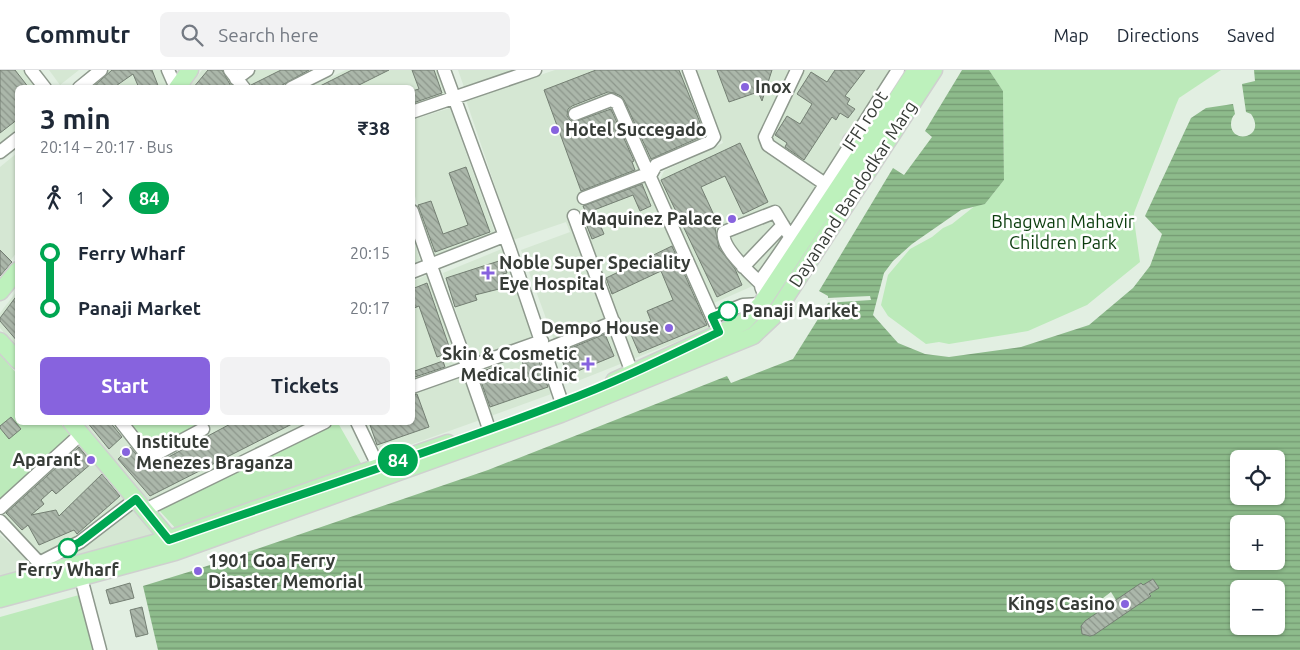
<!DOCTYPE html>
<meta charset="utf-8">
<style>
body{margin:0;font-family:Ubuntu,sans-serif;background:#f2f2f3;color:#1f2937;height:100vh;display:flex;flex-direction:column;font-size:19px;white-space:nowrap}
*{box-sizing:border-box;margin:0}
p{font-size:16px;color:#747a83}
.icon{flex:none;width:28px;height:28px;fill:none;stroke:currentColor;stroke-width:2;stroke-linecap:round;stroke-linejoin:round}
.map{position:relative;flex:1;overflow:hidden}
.drawer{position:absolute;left:15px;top:15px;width:400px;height:340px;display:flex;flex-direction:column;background:#fff;border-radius:8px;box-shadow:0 1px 4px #0004}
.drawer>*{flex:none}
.badge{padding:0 10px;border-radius:16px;font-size:18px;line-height:32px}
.fabs{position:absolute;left:1230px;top:380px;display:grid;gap:10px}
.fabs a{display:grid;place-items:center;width:55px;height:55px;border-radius:8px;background:#fff;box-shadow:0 1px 4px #0004;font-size:25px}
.map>.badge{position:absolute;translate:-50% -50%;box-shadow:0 0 0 2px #fff}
.legs{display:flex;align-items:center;gap:8px;height:55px;padding:0 25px;font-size:16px}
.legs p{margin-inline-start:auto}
.overview{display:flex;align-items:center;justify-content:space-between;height:85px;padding:0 25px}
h1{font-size:28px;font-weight:700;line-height:38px}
.button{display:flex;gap:10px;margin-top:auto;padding:10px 25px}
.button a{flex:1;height:58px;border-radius:8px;background:#8763de;color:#fff;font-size:20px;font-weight:700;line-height:58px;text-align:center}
.button a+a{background:#f2f2f3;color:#1f2937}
ul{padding:0 25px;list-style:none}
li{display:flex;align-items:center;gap:18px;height:55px;font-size:19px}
li i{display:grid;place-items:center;width:8px;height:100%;margin:0 6px;background:currentColor}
li i::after{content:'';width:12px;height:12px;margin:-6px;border:4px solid;border-radius:50%;background:#fff}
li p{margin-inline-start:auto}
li:first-child i{background:linear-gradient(#0000 50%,currentColor 0)}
li:last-child i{background:linear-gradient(currentColor 50%,#0000 0)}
header{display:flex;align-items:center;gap:30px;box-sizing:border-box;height:70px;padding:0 25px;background:#fff;border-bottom:1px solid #e0e1e3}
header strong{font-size:24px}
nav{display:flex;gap:28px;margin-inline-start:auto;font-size:18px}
.search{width:350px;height:45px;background:#f2f2f3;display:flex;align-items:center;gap:12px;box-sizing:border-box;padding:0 18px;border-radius:8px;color:#747a83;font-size:19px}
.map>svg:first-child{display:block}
.built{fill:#d5e7d3}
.park{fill:#bceaba}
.water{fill:url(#water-rules);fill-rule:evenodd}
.pier{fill:#e2efe2}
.building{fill:url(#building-back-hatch);stroke:#747f73}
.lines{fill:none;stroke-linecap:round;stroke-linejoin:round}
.minor-casing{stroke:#8e998d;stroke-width:15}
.major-casing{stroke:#cfd0cf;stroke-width:19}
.minor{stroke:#fff;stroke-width:12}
.major{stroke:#bdf1bc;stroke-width:16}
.line-1-casing{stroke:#fff;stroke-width:11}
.line-1{stroke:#00a651;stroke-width:8}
.poi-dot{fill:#8763de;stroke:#fff;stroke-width:2}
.stop-1-dot{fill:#fff;stroke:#00a651;stroke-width:2.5}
.labels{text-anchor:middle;stroke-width:5;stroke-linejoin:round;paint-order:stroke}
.poi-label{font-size:18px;font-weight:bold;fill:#373c37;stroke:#fff;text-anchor:start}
.street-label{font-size:18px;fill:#373c37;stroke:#fff}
.park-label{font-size:18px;fill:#0a3c0c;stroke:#fff}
.stop-label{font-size:18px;font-weight:bold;fill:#373c37;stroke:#fff;text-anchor:start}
</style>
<header>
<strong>Commutr</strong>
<div class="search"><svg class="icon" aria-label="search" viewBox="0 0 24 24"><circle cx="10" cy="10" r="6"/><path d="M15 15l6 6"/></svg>Search here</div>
<nav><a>Map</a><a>Directions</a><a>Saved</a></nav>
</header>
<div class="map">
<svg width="1300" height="580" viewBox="0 0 1300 580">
<defs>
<pattern id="water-rules" width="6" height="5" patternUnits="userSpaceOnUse" patternTransform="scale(1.25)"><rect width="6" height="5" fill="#8dbb8b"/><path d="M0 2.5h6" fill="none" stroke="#749972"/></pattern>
<pattern id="building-back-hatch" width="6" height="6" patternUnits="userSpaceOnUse" patternTransform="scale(1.25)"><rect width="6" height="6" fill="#abb7aa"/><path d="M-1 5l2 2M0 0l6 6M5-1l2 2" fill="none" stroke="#8c968b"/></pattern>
</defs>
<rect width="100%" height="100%" fill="#e2efe2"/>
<path class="built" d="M0 0H24L38 17 18 18 17 63 0 76Z
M49 0H79L60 15Z
M106 0H161L169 17 84 18Z
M202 0H223L234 17 188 18Z
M236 0H310L275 18 246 17Z
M346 0H439L449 25 413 38 412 18H308Z
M458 0H513L464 17Z
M555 0H683L710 70 641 100 684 193 711 258 570 314 521 180 570 162 566 152 513 170 466 30Z
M695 0H893L826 100 817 121 755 215 714 233 659 112 664 101 723 73Z
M450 38 495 163 432 186 413 119 412 50Z
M17 83V182L0 204V97Z
M412 164 420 190 413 194H412Z
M504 178 535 268 473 291 443 203Z
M427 205 461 292 413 310V211Z
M17 221V278L0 258V243Z
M540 276 554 323 491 346 475 299Z
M464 306 480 350 382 385 368 353 412 352 413 324Z
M81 353H127L149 380 204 353H306L151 433Z
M77 372 155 465 50 496 0 447V442Z
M0 465 35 496 29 502 0 508Z"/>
<path class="park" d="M989 0H1221L1179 28 1176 35 1134 143V150L1140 192 1087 235 1028 261 949 274 939 272 926 274 888 246 881 235 888 205 910 179 932 167 943 158 952 154 976 135 985 134 1004 110 1003 21Z
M0 284 17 304 18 352 60 353 70 364 0 431Z
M127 353H204L149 380Z
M336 353H338L362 395 177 460 158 439Z
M79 525 95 580H0V547Z"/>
<path class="water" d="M962 0H989L1003 21 1004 110 985 134 961 140 912 174 893 191 884 203 873 245 898 273 925 284 949 287 1021 277 1089 255 1133 218 1150 196 1162 164 1145 146 1191 48 1206 38 1233 34 1235 44C1232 47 1231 50 1231 55 1232 75 1267 67 1251 44L1246 42 1242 14 1255 11 1254 0H1300V580H158L143 516 195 500 196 504 199 503 198 499 488 400 727 306 731 313 793 289 828 233V226L819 221 893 98 904 105 932 67 925 61ZM1239 389H1276V426H1239ZM1239 454H1276V491H1239ZM1239 519H1276V556H1239Z"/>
<path class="pier" d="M870 226 871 230 825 233V228Z
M1111 522 1116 530 1104 538 1099 531Z"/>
<path class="building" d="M0 0H15L29 18H18V49L0 63Z
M112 0H152L159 18H139L133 4 113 18H92Z
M208 0H222L232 18H193Z
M281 0H309L277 18H252L251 15Z
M352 0H389L353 18H316Z
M412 0H434L442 23 413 33 412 21 419 19Z
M596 0H679L705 65 651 89 624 30 621 26 614 23 608 22 572 36 568 39 567 46 570 50 574 52 611 39 634 91 632 92 635 100 581 121 544 20Z
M717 0H772L762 31 758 22 729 32Z
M835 0H865L845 26 850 29 847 34 855 39 848 48 840 43 836 50 832 47 804 90 785 77 787 73 775 65 787 46 800 54 812 34 797 24 811 2 827 12Z
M740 73 768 132 743 144 725 106 701 117 719 156 715 158 719 178 735 199 742 215 717 227 661 110Z
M466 97 490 162 435 182 418 135 431 131 443 164 468 155 449 103Z
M642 114 651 136 640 141 633 125 594 140 604 164 592 169 583 146 587 145 583 136Z
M672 176 707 255 639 283 629 260 651 251 647 241 673 230 661 201 612 224 606 208Z
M0 180 12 192 0 206Z
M502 190 507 203 503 204 507 217 475 225 477 230 455 237 446 208Z
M427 213 451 282 437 287 419 236 412 239V219Z
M18 224V272L0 251V248Z
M605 264 614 286 568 305 559 283Z
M536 283 548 317 490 337 478 303 494 297 499 312 526 303 521 288Z
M443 291 445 297 412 308V302Z
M417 324 429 357 377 375 369 352H412V325Z
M11 347 21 359 9 369 0 358V356Z
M87 352H110L122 367 109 379Z
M234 352H296L150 426 118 389 130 377 148 398Z
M79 377 92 393 56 424 52 420 41 430 44 434 31 445 56 440 59 446 102 404 120 426 77 464 74 460 39 475 28 455 22 460 6 443Z
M1153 509 1159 518 1149 524 1151 526 1094 565 1090 566 1082 564 1081 556 1085 551 1141 513 1143 515Z
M130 513 134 528 110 534 106 520Z
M142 537 148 564 136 567 130 540Z"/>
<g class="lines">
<defs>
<path id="minor" d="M31 0 45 18
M168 0 176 18
M230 0 244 18
M444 0 509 177 562 333
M797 0 765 67 768 75 825 114
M236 9 248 0
M79 18 101 0
M291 18 327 0
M412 42 535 0
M575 44 611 30 617 33 719 262
M0 82 18 68
M650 106 656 95 710 72 714 67 689 0
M584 128 652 102
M412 141C436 214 465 286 489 359
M574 146 632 303
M743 197 783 155
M412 202 504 166
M760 213C750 203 720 177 724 162L775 142 787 162 792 166
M766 227C762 220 759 215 762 208 811 141 853 69 898 0
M713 247 743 235 761 234
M545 280 614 252
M412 317 542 271
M121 352 149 388 203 359
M357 352 382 404
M0 438 81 364
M145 440 325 352
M0 451 45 499
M39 493 80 472 136 429
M81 508 100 580"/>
<path id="major" d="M177 18 190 0
M851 71 864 80
M0 222 18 200
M0 271 18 291
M614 311 744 252 761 234 916 0
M71 352 169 469 173 479
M0 515 169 469 448 373
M0 529 175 482 561 344 753 266 773 247 934 0"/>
</defs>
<use href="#minor" class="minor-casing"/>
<use href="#major" class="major-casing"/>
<use href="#minor" class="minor"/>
<use href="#major" class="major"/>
</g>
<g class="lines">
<defs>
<path id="line-1" d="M68 478 80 472 136 429 169 470C299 424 431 383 560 333 614 313 667 287 719 262L712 247 728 241"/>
</defs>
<use href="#line-1" class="line-1-casing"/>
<use href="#line-1" class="line-1"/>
</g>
<g class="poi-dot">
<circle cx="745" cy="17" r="5"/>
<circle cx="555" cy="60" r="5"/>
<circle cx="732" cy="149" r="5"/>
<path d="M485.5 195.5h5v5h5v5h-5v5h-5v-5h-5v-5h5z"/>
<circle cx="669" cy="258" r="5"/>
<path d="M585.5 286.5h5v5h5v5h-5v5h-5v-5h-5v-5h5z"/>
<circle cx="126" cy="382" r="5"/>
<circle cx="91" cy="390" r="5"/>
<circle cx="198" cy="501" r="5"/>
<circle cx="1125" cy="534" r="5"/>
</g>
<g class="stop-1-dot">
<circle cx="728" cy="241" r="9"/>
<circle cx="68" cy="478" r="9"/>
</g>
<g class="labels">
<g class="poi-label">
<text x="755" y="23">Inox</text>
<text x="565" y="66">Hotel Succegado</text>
<text x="722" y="155" text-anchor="end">Maquinez Palace</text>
<text x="499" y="199">Noble Super Speciality<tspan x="499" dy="21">Eye Hospital</tspan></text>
<text x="659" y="264" text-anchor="end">Dempo House</text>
<text x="577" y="290" text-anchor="end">Skin &amp; Cosmetic<tspan x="577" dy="21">Medical Clinic</tspan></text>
<text x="136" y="378">Institute<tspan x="136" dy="21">Menezes Braganza</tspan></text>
<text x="81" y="396" text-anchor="end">Aparant</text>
<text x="208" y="497">1901 Goa Ferry<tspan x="208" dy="21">Disaster Memorial</tspan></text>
<text x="1115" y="540" text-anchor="end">Kings Casino</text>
</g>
<g class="street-label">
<text transform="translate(865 51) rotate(-57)" y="6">IFFI root</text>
<text transform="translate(853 124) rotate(-57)" y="6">Dayanand Bandodkar Marg</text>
</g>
<g class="park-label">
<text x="1063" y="158">Bhagwan Mahavir<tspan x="1063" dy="21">Children Park</tspan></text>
</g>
<g class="stop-label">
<text x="742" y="247">Panaji Market</text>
<text x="68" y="506" text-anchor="middle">Ferry Wharf</text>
</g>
</g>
</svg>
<div class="fabs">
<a><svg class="icon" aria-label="locate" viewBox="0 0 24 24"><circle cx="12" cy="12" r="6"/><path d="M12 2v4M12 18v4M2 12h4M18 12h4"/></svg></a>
<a>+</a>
<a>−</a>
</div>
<b class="badge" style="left:398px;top:390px;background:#00a651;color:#fff">84</b>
<section class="drawer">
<div class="overview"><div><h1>3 min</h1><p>20:14 – 20:17 · Bus</p></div><b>₹38</b></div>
<div class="legs"><svg class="icon" aria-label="walk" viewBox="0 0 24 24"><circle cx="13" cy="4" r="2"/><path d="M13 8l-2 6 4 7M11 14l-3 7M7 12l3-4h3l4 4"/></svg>1<svg class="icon" aria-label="forward" viewBox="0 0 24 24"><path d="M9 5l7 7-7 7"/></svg><b class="badge" style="background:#00a651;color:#fff">84</b></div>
<ul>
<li><i style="color:#00a651"></i><b>Ferry Wharf</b><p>20:15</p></li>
<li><i style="color:#00a651"></i><b>Panaji Market</b><p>20:17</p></li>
</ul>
<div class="button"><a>Start</a><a>Tickets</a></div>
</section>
</div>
